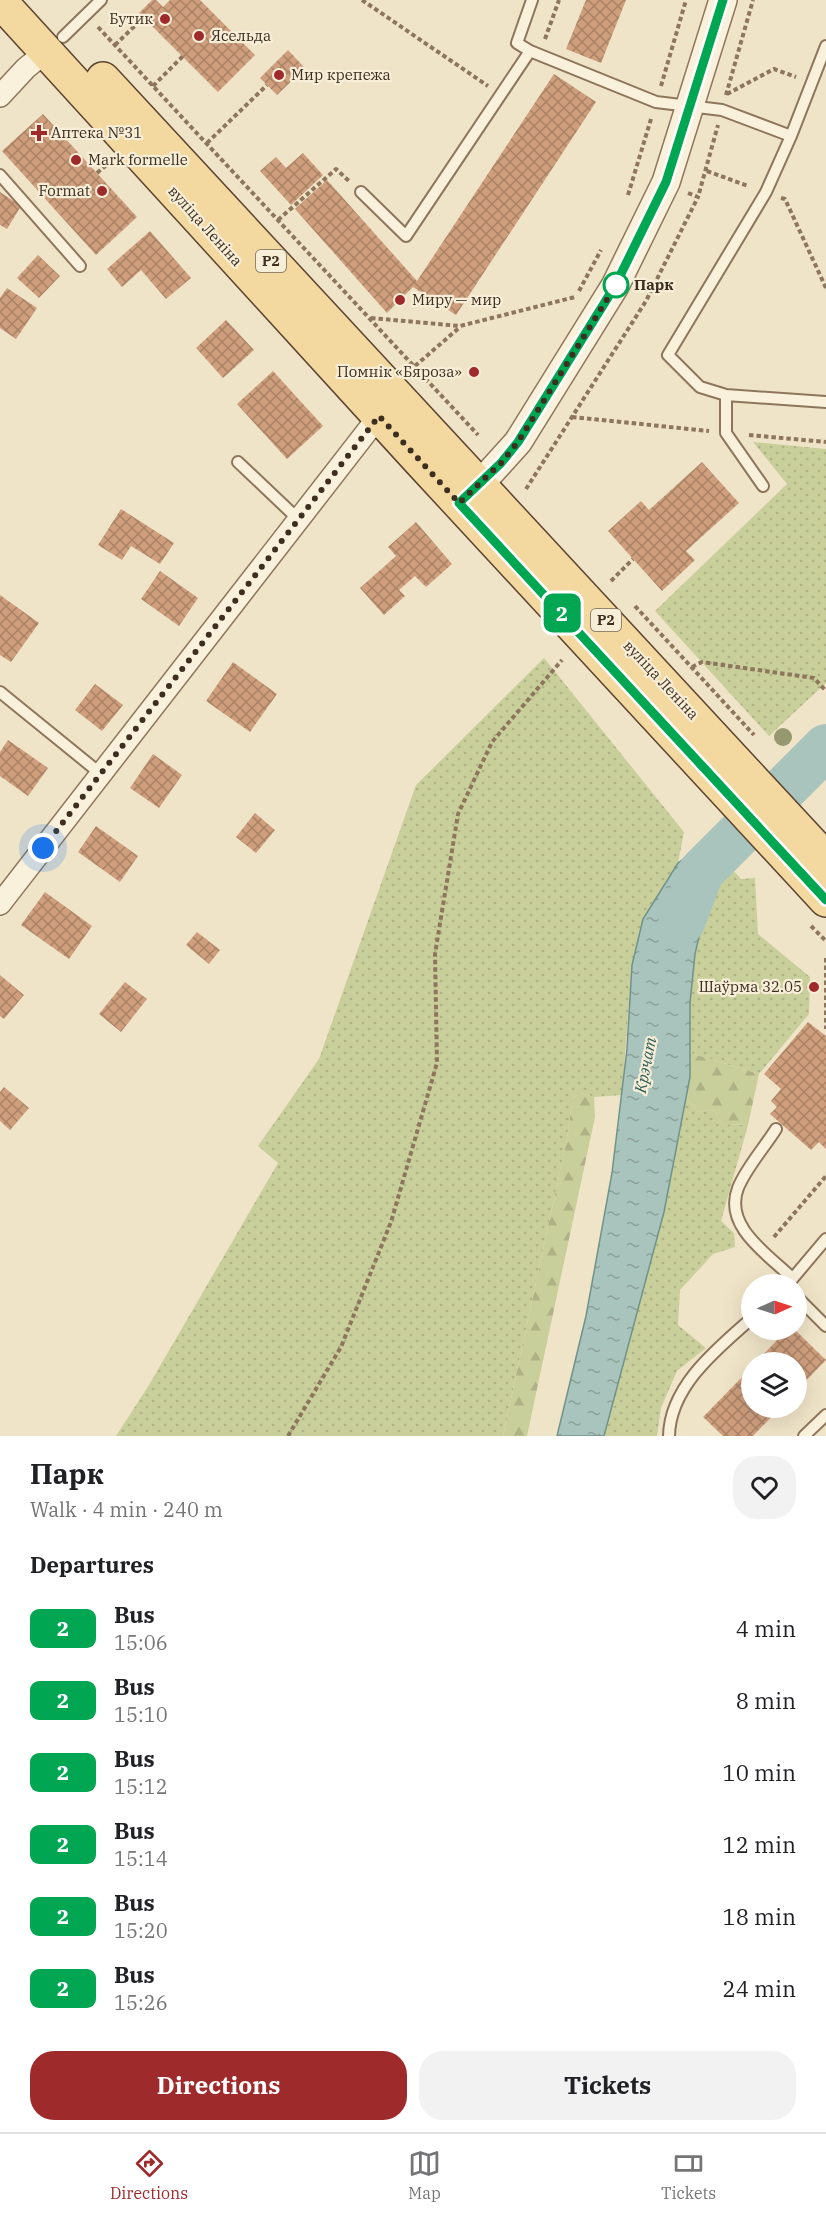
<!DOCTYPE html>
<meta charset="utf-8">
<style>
body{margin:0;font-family:"IBM Plex Serif",serif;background:#f2f2f2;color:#202124;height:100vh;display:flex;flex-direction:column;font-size:22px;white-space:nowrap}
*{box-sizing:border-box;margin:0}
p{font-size:20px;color:#757577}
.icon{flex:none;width:33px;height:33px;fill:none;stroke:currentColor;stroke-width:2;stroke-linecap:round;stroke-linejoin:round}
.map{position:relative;height:1436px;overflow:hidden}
.panel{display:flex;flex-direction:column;background:#fff;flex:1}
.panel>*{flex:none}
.badge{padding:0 12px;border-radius:9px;font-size:21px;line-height:39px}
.needle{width:39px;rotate:87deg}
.tools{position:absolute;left:741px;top:1274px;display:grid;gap:12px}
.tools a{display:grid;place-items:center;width:66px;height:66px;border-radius:50%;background:#fff;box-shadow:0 6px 24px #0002;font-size:30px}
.you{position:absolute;width:30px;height:30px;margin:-15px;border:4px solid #fff;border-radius:50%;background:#1a73e8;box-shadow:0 0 0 9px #1a73e833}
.map>.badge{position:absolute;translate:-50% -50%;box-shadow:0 0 0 3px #fff}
h2{padding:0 30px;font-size:22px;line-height:54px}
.round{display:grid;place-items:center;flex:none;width:63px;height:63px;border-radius:24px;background:#f2f2f2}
.headline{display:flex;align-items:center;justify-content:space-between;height:102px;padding:0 30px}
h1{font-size:28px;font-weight:800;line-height:45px}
.primary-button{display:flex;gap:12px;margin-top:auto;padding:12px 30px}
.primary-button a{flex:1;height:69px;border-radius:24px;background:#9e2a2b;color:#fff;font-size:24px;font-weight:800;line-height:69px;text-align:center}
.primary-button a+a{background:#f2f2f2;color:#202124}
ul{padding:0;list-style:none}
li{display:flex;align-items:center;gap:18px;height:72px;padding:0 30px}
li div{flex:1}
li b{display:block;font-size:22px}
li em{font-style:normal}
li .badge{min-width:66px;font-weight:700;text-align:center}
.tabs{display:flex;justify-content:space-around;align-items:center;height:84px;border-top:2px solid #e0e0e0;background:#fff;font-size:16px;color:#757577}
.tabs a{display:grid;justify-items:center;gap:3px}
.tabs .selected{color:#9e2a2b}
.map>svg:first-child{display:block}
.grass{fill:url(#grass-dots)}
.forest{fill:url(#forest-firs)}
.water{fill:url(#water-ripples);stroke:#6f938a;stroke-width:1.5}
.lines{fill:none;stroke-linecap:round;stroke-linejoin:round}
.river{stroke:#a9c4bc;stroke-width:46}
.building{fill:url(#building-cross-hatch)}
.service-casing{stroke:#8d765c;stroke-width:14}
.minor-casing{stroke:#8d765c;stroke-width:24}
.tertiary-casing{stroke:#8d765c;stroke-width:30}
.primary-casing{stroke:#5b4430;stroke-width:36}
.path{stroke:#8d765c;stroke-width:4;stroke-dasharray:4.5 3;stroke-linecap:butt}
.service{stroke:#faf1dc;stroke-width:10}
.minor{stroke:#faf1dc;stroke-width:21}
.tertiary{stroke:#faf1dc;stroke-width:27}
.primary{stroke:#f3d9a0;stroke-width:33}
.tree{fill:#96986f}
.line-casing{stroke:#fff;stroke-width:14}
.line{stroke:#00a651;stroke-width:9}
.walk{stroke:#3d2e20;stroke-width:6;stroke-dasharray:0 10.8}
.poi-dot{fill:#9e2a2b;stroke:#f7eed8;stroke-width:2}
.stop-dot{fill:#fff;stroke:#00a651;stroke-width:3}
.labels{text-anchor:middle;stroke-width:4.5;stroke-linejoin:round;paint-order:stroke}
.shield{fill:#f7eed8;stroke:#756857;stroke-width:1.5}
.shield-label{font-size:14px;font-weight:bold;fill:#3d2e20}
.poi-label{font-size:15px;fill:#3d2e20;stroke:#f7eed8;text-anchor:start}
.street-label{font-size:15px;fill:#3d2e20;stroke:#f7eed8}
.stop-label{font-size:15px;font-weight:bold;fill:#3d2e20;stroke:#f7eed8;text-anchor:start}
.water-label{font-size:16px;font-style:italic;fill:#2f5d5a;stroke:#f7eed8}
</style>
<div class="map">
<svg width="826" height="1436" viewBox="0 0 826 1436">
<defs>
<pattern id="grass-dots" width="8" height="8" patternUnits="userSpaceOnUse" patternTransform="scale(1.5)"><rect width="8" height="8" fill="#c9cf9b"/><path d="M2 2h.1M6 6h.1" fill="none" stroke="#aeb285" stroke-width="1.8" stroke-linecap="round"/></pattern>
<pattern id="forest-firs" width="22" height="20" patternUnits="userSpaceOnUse" patternTransform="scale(1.5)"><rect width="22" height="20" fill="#c9cf9b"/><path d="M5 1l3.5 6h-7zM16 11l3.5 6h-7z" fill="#aeb285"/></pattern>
<pattern id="water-ripples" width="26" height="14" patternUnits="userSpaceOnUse" patternTransform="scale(1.5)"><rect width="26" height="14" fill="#a9c4bc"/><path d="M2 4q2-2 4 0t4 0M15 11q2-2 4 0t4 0" fill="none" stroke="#8ba098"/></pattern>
<pattern id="building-cross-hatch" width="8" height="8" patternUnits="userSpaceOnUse" patternTransform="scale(1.5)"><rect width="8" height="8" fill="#cf9f7d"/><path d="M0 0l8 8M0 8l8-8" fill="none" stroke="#a98266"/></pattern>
</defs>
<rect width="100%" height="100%" fill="#f0e4c8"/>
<path class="grass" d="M753 442 826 449V683L769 736 655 611 787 484Z
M544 658 684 832 678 863 643 919 632 965 622 1095 594 1097 581 1093 573 1098 566 1143 503 1436H116L149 1385 278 1163 258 1146 319 1059 416 785Z
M724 860 741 879 755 878 758 934 810 977 809 1014 759 1074 690 1053V1003L695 954 714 872Z
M686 1097 698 1112 713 1109 722 1124 748 1125 721 1221 734 1233 735 1247 713 1254 680 1290 678 1325 706 1348 677 1371 661 1408 657 1436H604L664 1212Z"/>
<path class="forest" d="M690 1053 759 1074 748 1125 722 1124 713 1109 698 1112 686 1097 690 1077Z
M581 1093 594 1097 595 1117 527 1436H503L566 1143 573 1098Z"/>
<path class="water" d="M689 855 704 857 714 872 695 954 690 1003V1077L664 1212 604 1436H557L586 1316 612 1173 627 1049 632 965 643 919 678 863Z"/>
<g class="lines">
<path class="river" d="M682 922 701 872 826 747"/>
</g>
<path class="building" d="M152 0H156L163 7 170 0H200L255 55 218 92 139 13Z
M586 0H626L601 63 566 49Z
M288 50 305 68 277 95 260 78Z
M554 74 596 102 456 315 413 287 387 313 295 209 327 180 417 281Z
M43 114 137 217 96 255 2 151Z
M303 153 323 175 291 205 260 171 276 157 286 168Z
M0 192 21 206 7 229 0 225Z
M150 231 191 278 166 299 141 270 122 287 107 269Z
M38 255 60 276 39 298 17 278Z
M7 288 37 308 16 339 0 328V298Z
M226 320 254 350 223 378 196 348Z
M273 371 323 426 287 459 237 404Z
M702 462 739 503 686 551 695 560 662 591 608 531 641 501 649 510Z
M121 509 174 543 160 564 131 546 122 560 98 545Z
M416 522 452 564 426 587 415 576 399 590 405 596 384 615 360 588 396 556 388 547Z
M160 571 198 598 179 626 141 599Z
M0 595 39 623 11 662 0 655Z
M233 662 277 694 250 732 206 701Z
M95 684 123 705 102 731 75 710Z
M8 740 48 768 28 796 0 776V752Z
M153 754 182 775 159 808 130 788Z
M255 813 275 830 256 853 236 837Z
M96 826 138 856 120 882 78 852Z
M45 892 92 926 69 959 21 925Z
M197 932 220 950 209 964 186 945Z
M0 975 24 995 4 1019 0 1016Z
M125 982 147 999 121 1032 99 1014Z
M808 1022 826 1036V1149L819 1142 811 1150 770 1114 777 1107 771 1101 781 1089 764 1074Z
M4 1087 29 1108 10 1130 0 1121V1092Z
M788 1329H794L826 1360 796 1391V1362H756Z
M752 1367V1407H781L753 1436H723L703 1417Z"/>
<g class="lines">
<defs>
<path id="service" d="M63 37 101 0
M530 51 656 102 722 110 791 136 766 192 668 355 700 387 726 395 826 402
M791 136 826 46
M0 175 80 266
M361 192 406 236 530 51 517 43 532 0
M726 395V433L763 486
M238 462 298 519
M0 692 101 774
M776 1129C764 1148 746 1168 738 1188 723 1227 769 1255 792 1278
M788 1284 826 1239
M796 1296 826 1326
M669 1436C670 1386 717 1349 752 1318
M804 1436 826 1415"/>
<path id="minor" d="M0 96 26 68 47 51
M0 904 379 416"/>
<path id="tertiary" d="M480 484 518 442 615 286 666 182 723 0"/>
<path id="primary" d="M0 1 418 459 826 900
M103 79 826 859"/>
</defs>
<use href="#service" class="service-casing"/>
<use href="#minor" class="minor-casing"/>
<use href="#tertiary" class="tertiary-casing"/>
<use href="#primary" class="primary-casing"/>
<path class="path" d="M362 0 488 86
M98 27 478 435
M545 39 559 0
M115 45 144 17
M153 86 183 56
M661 86 686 0
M727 94 774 69 796 77
M726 95 753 0
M207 143 267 85
M707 171 748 186
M97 173 110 162
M688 193 698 197 718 125
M628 195 651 119
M781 198 785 199 826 288
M278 220 336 169 350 182
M579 291 601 250
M371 318 460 326 575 297
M415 366 460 327
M572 417 709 431
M749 435 826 442
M526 489 646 301 698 197
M611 581 633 559
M635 606 754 735
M692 667 702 662 814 678 826 691
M811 926 826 941
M826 958V1029
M774 1237 826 1176
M288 1436 341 1347 391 1222 437 1063 435 954 458 814 492 742 562 660"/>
<use href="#service" class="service"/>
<use href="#minor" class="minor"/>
<use href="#tertiary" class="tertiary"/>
<use href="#primary" class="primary"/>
</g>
<circle class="tree" cx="783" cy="737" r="9"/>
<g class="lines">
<defs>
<path id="line" d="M723 0 666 182 615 286 518 442 501 463 459 503 826 900"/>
</defs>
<use href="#line" class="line-casing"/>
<use href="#line" class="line"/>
<path class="walk" d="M43 848 379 416 459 503 501 463 518 442 616 285"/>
</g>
<g class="poi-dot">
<circle cx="165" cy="19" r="6"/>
<circle cx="199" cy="36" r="6"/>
<circle cx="279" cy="75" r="6"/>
<path d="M36 124h6v6h6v6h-6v6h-6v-6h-6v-6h6z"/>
<circle cx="76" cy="160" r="6"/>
<circle cx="102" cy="191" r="6"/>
<circle cx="400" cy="300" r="6"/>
<circle cx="474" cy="372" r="6"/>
<circle cx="814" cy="987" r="6"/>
</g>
<circle class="stop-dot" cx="616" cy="285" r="12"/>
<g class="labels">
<g class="shield">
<rect x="256" y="250" width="30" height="22" rx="4.5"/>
<rect x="591" y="609" width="30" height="22" rx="4.5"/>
</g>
<g class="shield-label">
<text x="271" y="266">Р2</text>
<text x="606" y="625">Р2</text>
</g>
<g class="poi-label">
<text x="153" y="24" text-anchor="end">Бутик</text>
<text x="211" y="41">Ясельда</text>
<text x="291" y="80">Мир крепежа</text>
<text x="51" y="138">Аптека №31</text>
<text x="88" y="165">Mark formelle</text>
<text x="90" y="196" text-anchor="end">Format</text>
<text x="412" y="305">Миру — мир</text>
<text x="462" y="377" text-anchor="end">Помнік «Бяроза»</text>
<text x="802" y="992" text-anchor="end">Шаўрма 32.05</text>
</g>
<g class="street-label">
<text transform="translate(205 226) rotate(48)" y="5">вуліца Леніна</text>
<text transform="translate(661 680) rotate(47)" y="5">вуліца Леніна</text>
</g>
<g class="stop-label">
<text x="634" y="290">Парк</text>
</g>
<g class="water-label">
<text transform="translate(645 1065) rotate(-79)" y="6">Крэчат</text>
</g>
</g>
</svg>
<div class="tools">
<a><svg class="needle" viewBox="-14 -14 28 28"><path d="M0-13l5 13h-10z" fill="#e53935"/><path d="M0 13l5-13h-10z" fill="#757577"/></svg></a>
<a><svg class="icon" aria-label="layers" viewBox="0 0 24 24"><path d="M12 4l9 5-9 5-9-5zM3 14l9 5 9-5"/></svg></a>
</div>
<div class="you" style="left:43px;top:848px"></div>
<b class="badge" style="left:562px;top:613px;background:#00a651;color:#fff">2</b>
</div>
<section class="panel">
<div class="headline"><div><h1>Парк</h1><p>Walk · 4 min · 240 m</p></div><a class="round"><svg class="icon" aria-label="heart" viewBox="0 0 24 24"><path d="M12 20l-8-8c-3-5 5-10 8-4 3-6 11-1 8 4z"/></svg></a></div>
<h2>Departures</h2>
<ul>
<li><span class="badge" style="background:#00a651;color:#fff">2</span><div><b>Bus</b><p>15:06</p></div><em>4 min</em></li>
<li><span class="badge" style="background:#00a651;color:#fff">2</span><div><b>Bus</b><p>15:10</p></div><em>8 min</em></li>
<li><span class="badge" style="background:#00a651;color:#fff">2</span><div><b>Bus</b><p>15:12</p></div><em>10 min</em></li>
<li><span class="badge" style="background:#00a651;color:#fff">2</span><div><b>Bus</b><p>15:14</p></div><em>12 min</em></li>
<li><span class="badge" style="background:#00a651;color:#fff">2</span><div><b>Bus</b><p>15:20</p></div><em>18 min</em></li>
<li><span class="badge" style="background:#00a651;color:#fff">2</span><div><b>Bus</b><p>15:26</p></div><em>24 min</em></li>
</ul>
<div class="primary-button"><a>Directions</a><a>Tickets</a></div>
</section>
<nav class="tabs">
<a class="selected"><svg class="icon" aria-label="directions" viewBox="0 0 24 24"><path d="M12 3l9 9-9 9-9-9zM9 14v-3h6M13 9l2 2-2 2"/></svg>Directions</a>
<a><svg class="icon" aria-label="map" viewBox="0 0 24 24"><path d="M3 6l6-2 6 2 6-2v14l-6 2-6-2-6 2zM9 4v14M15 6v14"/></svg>Map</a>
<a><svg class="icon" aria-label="tickets" viewBox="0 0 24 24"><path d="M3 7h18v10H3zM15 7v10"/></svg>Tickets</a>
</nav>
